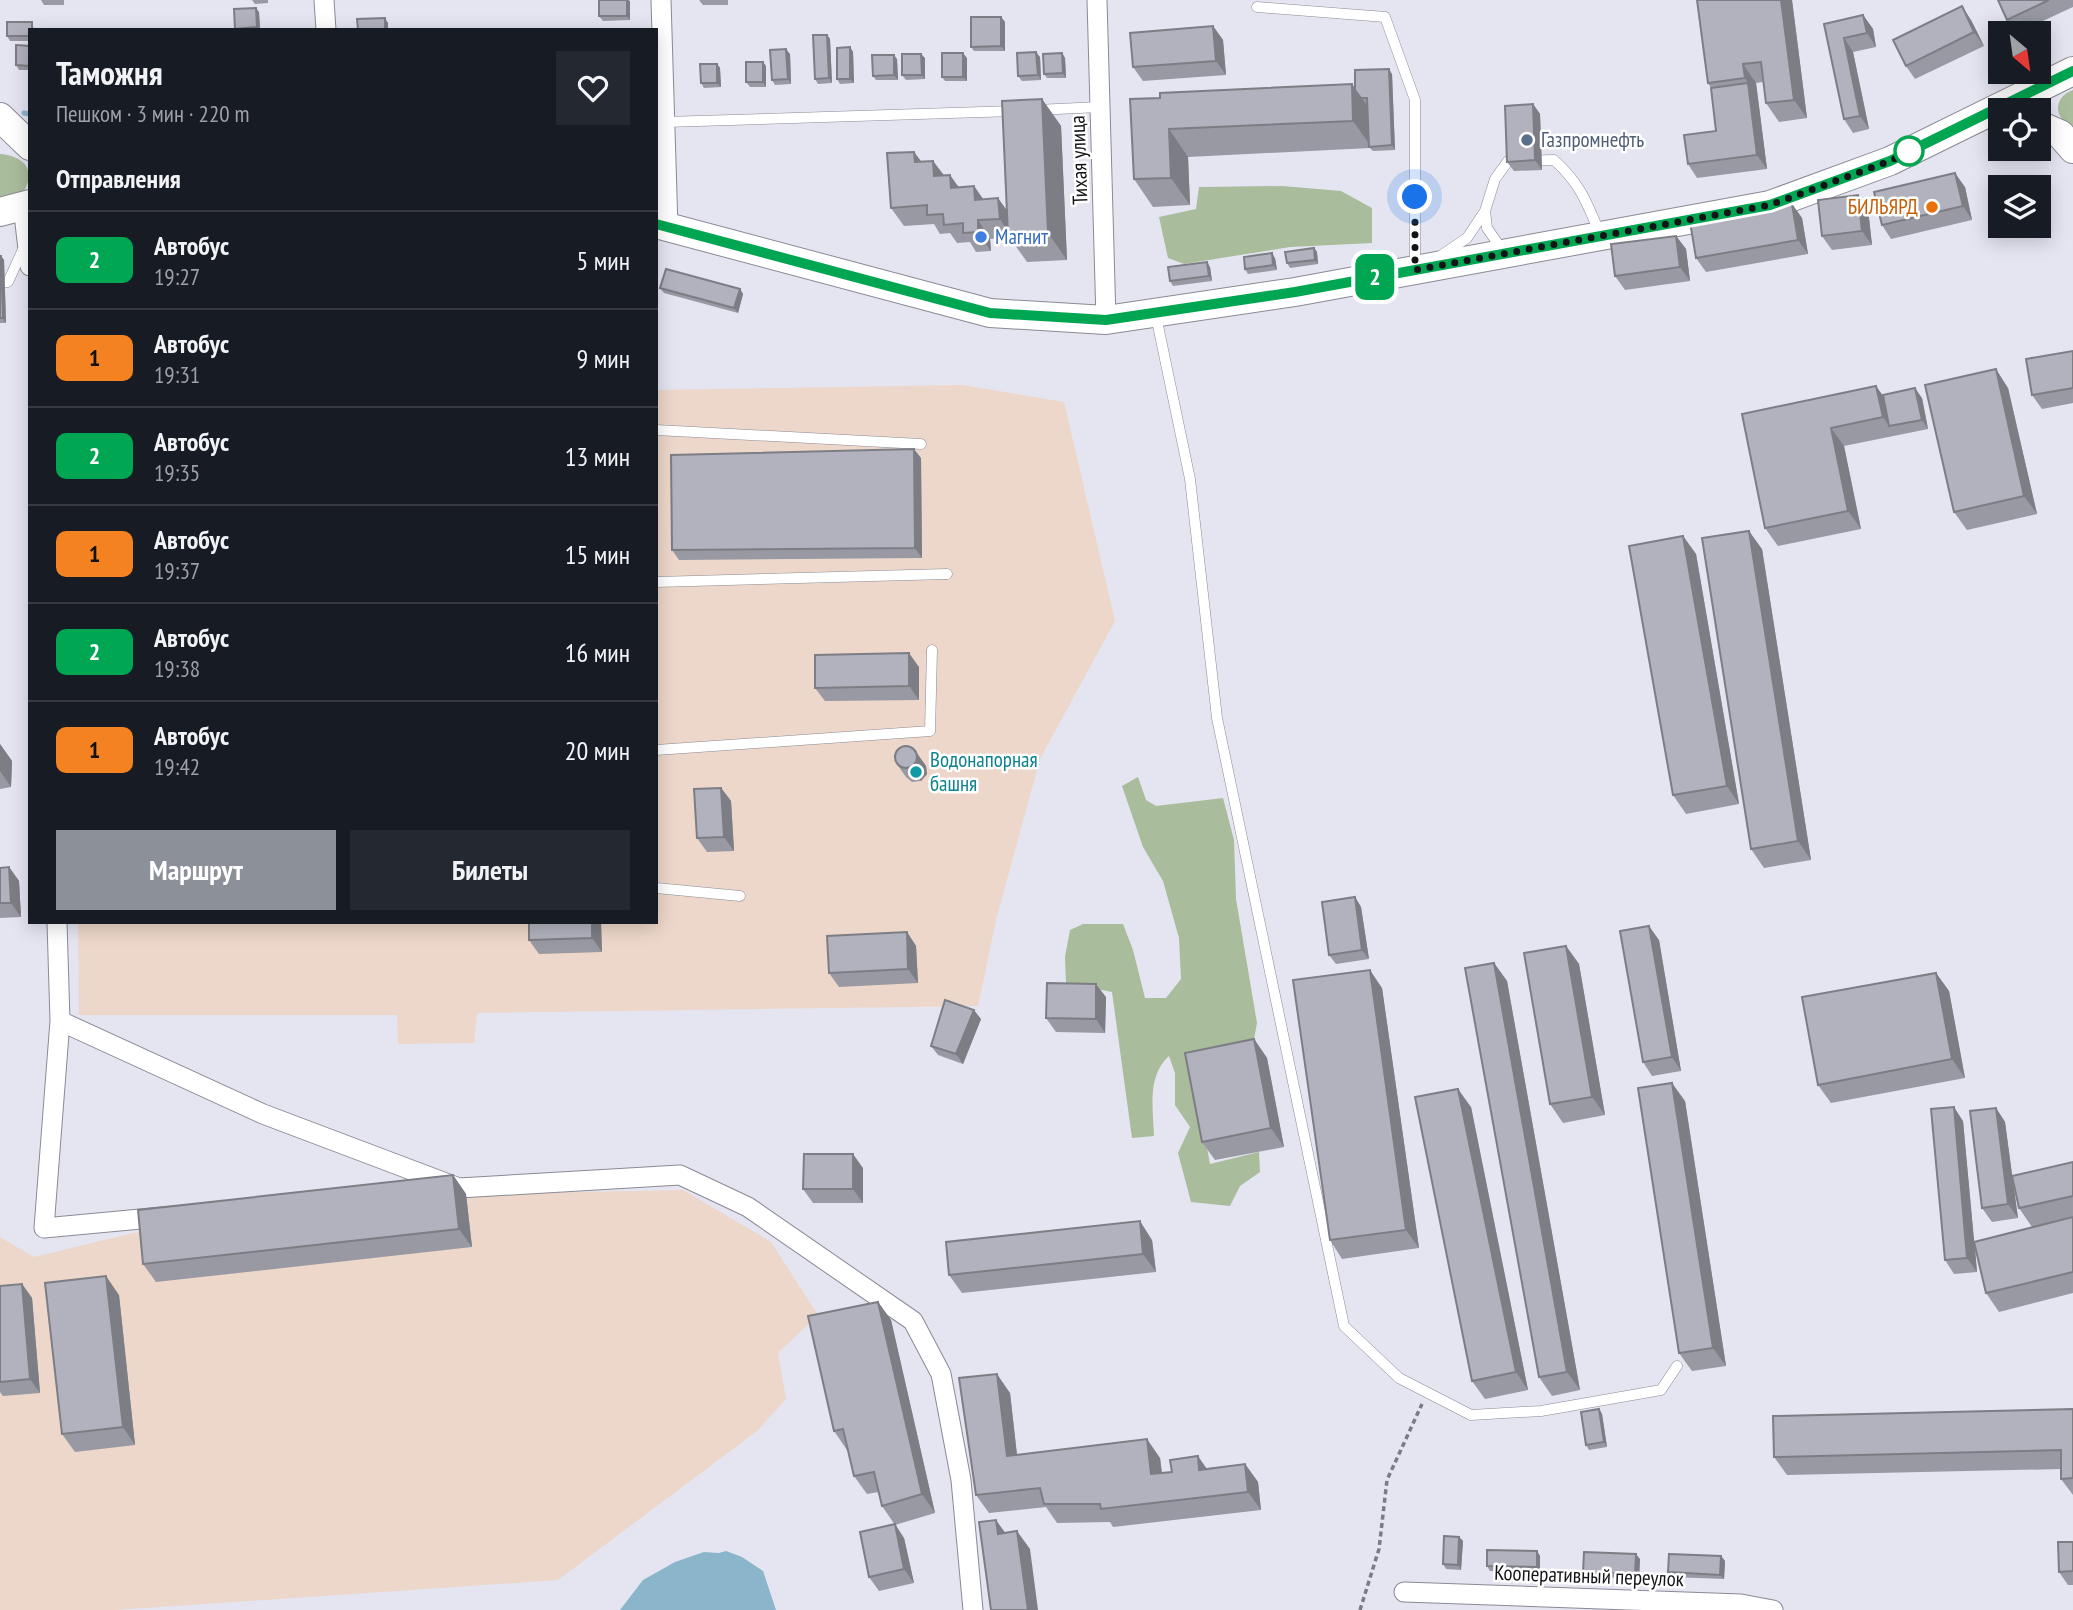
<!DOCTYPE html>
<html lang="ru">
<meta charset="utf-8">
<style>
body{margin:0;font-family:"PT Sans Narrow",sans-serif;background:#242831;color:#f1f3f6;height:100vh;display:flex;flex-direction:column;font-size:26px;white-space:nowrap}
*{box-sizing:border-box;margin:0}
p{font-size:23px;color:#9ea1a6}
.icon{flex:none;width:38px;height:38px;fill:none;stroke:currentColor;stroke-width:2;stroke-linecap:round;stroke-linejoin:round}
.map{position:relative;flex:1;overflow:hidden}
.sheet{position:absolute;left:28px;top:28px;width:630px;height:896px;display:flex;flex-direction:column;background:#171b24;border-radius:0px;box-shadow:0 4px 18px #0003}
.sheet>*{flex:none}
.badge{padding:0 14px;border-radius:10px;font-size:24px;line-height:46px}
.needle{width:46px;rotate:151deg}
.buttons{position:absolute;left:1988px;top:21px;display:grid;gap:14px}
.buttons a{display:grid;place-items:center;width:63px;height:63px;border-radius:0px;background:#171b24;box-shadow:0 4px 18px #0003;font-size:35px}
.you{position:absolute;width:35px;height:35px;margin:-18px;border:5px solid #fff;border-radius:50%;background:#1a73e8;box-shadow:0 0 0 10px #1a73e833}
.map>.badge{position:absolute;translate:-50% -50%;box-shadow:0 0 0 4px #fff}
h2{padding:0 28px;font-size:26px;line-height:63px}
.round{display:grid;place-items:center;flex:none;width:74px;height:74px;border-radius:0px;background:#242831}
.summary{display:flex;align-items:center;justify-content:space-between;height:119px;padding:0 28px}
h1{font-size:33px;font-weight:600;line-height:52px}
.button{display:flex;gap:14px;margin-top:auto;padding:14px 28px}
.button a{flex:1;height:80px;border-radius:0px;background:#8c9099;color:#fff;font-size:28px;font-weight:600;line-height:80px;text-align:center}
.button a+a{background:#242831;color:#f1f3f6}
ul{padding:0;list-style:none}
li{display:flex;align-items:center;gap:21px;height:98px;padding:0 28px;border-top:2px solid #363941}
li div{flex:1}
li b{display:block;font-size:26px}
li em{font-style:normal}
li .badge{min-width:77px;font-weight:700;text-align:center}
.map>svg:first-child{display:block}
.industrial{fill:#edd7ca}
.green{fill:#a9bc9b}
.water{fill:#8ab5cb}
.lines{fill:none;stroke-linecap:round;stroke-linejoin:round}
.stream{stroke:#8ab5cb;stroke-width:5}
.lane-casing{stroke:#8a8a96;stroke-width:11}
.street-casing{stroke:#8a8a96;stroke-width:21}
.secondary-casing{stroke:#8a8a96;stroke-width:30}
.path{stroke:#7a7b83;stroke-width:3.5;stroke-dasharray:5 3.5;stroke-linecap:butt}
.lane{stroke:#fff;stroke-width:10}
.street{stroke:#fff;stroke-width:19}
.secondary{stroke:#fff;stroke-width:28}
.wall{fill:#9999a3}
.shaded-wall{fill:#7d7d85}
.building{fill:#b2b2be;stroke:#7d7d85;stroke-width:2}
.line-casing{stroke:#fff;stroke-width:16}
.line{stroke:#00a651;stroke-width:10}
.walk{stroke:#141418;stroke-width:7;stroke-dasharray:0 12.6}
.service-dot{fill:#5c6f8a;stroke:#fff;stroke-width:2.5}
.stop-dot{fill:#fff;stroke:#00a651;stroke-width:3.5}
.food-dot{fill:#e8710a;stroke:#fff;stroke-width:2.5}
.shop-dot{fill:#3f7fe0;stroke:#fff;stroke-width:2.5}
.culture-dot{fill:#0f9aa8;stroke:#fff;stroke-width:2.5}
.labels{text-anchor:middle;stroke-width:5;stroke-linejoin:round;paint-order:stroke}
.service-label{font-size:21px;fill:#4e5e75;stroke:#fff;text-anchor:start}
.street-label{font-size:21px;fill:#141418;stroke:#fff}
.food-label{font-size:21px;fill:#c56008;stroke:#fff;text-anchor:end}
.shop-label{font-size:21px;fill:#366cbe;stroke:#fff;text-anchor:start}
.culture-label{font-size:21px;fill:#0d838f;stroke:#fff;text-anchor:start}
</style>
<div class="map">
<svg width="2073" height="1610" viewBox="0 0 2073 1610">
<rect width="100%" height="100%" fill="#e4e5f1"/>
<path class="industrial" d="M963 385 1064 402 1115 621 1040 759 996 920 978 1006 477 1013 474 1043 398 1044 397 1015H79L78 922H656V390Z
M683 1190 771 1242 818 1315 778 1353 786 1399 757 1431 558 1580 116 1610H0V1237L34 1257 150 1229 466 1194Z"/>
<path class="green" d="M2073 90V126C2053 119 2053 97 2073 90Z
M0 154C26 156 37 172 22 194L0 201Z
M1282 186 1341 191 1372 208V243L1290 247 1184 264 1168 258 1159 217 1196 209 1199 187Z
M1138 777 1146 800 1156 806 1223 798 1234 840 1236 899 1257 1023 1252 1049 1192 1064 1210 1164 1259 1152 1260 1172 1240 1186 1230 1206 1191 1202 1178 1153 1190 1127 1175 1105V1073L1169 1056C1147 1076 1153 1108 1154 1136L1132 1138 1112 992 1066 983 1065 957 1070 930 1083 924H1123L1133 950 1145 998H1166L1181 979 1179 938 1163 881 1143 847 1122 786Z"/>
<path class="water" d="M726 1551 742 1557 763 1571 776 1610H620L643 1580 675 1562 704 1552 719 1553Z"/>
<g class="lines">
<path class="stream" d="M24 113 30 114"/>
<defs>
<path id="lane" d="M1257 7 1385 17 1415 100V266
M1036 110 1100 107
M665 122 1014 111
M1485 211 1487 228 1503 251
M1439 257 1467 238 1485 211 1495 179 1508 161 1554 160C1580 183 1587 203 1600 234
M0 283 8 282 25 245
M1156 316 1190 479 1217 718 1344 1326 1399 1378 1471 1415 1541 1411 1661 1390 1677 1366
M656 430 921 444
M656 582 947 574
M656 750 930 731 932 650
M656 888 740 896"/>
<path id="street" d="M324 0 326 30
M661 0 668 228
M1097 0 1106 320
M23 206 30 266
M57 922 60 1021 44 1228 162 1217
M60 1021 263 1114 459 1188 680 1175 748 1207 913 1321 941 1374 961 1480 973 1610
M1404 1592 1741 1604 1773 1610"/>
<path id="secondary" d="M0 117 30 146
M2039 125 2060 134 2073 149
M0 212 30 204
M656 224 990 313 1106 320 1295 292 1770 205 1890 161 2073 71"/>
</defs>
<use href="#lane" class="lane-casing"/>
<use href="#street" class="street-casing"/>
<use href="#secondary" class="secondary-casing"/>
<path class="path" d="M1360 1610 1379 1549 1387 1480 1422 1404"/>
<use href="#lane" class="lane"/>
<use href="#street" class="street"/>
<use href="#secondary" class="secondary"/>
</g>
<path class="wall" d="M41 0H64V5H44Z
M252 0H268V3L255 4Z
M599 0H629L630 20 603 21 599 16Z
M699 0H728V5H703Z
M1792 0 1807 118 1779 122 1766 103 1763 82 1756 83 1767 169 1697 178 1688 164 1716 131 1711 88 1708 83Z
M1998 0H2073V7L2017 33 2007 20Z
M259 12 260 30H236L235 29Z
M1863 15 1873 29 1876 47 1853 52 1869 129 1853 133 1844 119 1824 24Z
M1001 17 1005 22V51H974L971 47Z
M1971 20 1984 46 1915 79 1906 66Z
M1213 26 1223 40 1226 75 1143 81 1133 67Z
M35 27 30 30V41H10L7 36Z
M827 35 830 39 832 83 818 84 815 79Z
M30 46V70H19L16 65Z
M850 47 853 52 854 83 840 84 837 79Z
M1062 53 1065 58 1066 78H1047L1044 74Z
M790 54 791 84 775 85 772 80Z
M1040 57 1041 80 1022 81 1018 76Z
M925 58V79L906 80 902 75Z
M967 58V81H945L942 77Z
M897 59 898 80H876L873 76Z
M717 64 720 68 721 87 704 88 701 83Z
M766 66V87H750L746 82Z
M1392 74 1395 150 1373 151 1370 148 1188 157 1190 205 1153 207 1134 179 1160 98 1352 84 1355 90Z
M1042 99 1061 126 1067 260 1027 262 1010 238 990 239 991 251 976 252 970 242 957 243 950 233 940 234 934 224 904 226 891 208 914 152 921 161H933L944 175 959 187 974 186 983 199 1007 210Z
M1533 104 1540 114 1542 170 1514 171 1507 162Z
M1965 187 1972 220 1891 239 1882 225Z
M1858 195 1868 209 1872 245 1832 250 1822 236Z
M1792 204 1802 218 1808 254 1706 272 1696 258Z
M1676 236 1686 249 1690 281 1625 290 1615 276Z
M1314 248 1317 252 1318 264 1290 268 1287 263Z
M0 256 4 260 6 323H0Z
M1275 258 1277 270 1248 274 1245 269Z
M1210 267 1212 281 1173 286 1170 281Z
M660 288 740 289 743 294 738 313 664 293Z
M2073 351V403L2042 409 2032 395Z
M2008 388 2037 514 1967 530 1954 512Z
M1883 395 1922 398 1928 429 1844 446 1861 529 1778 546 1765 528 1742 414Z
M921 458 922 558 679 560 672 550Z
M1683 536 1696 554 1739 804 1686 814 1673 795Z
M1762 549 1811 860 1764 868 1751 849Z
M919 667V700L825 701 815 688Z
M0 744 12 761 11 787 0 789Z
M916 752 926 766 927 774 921 781 912 782 906 777 896 763Z
M721 788 731 801 734 851 707 852 697 838Z
M9 867 19 881 21 917 0 918V868Z
M1355 897 1361 907 1369 959 1336 964 1329 955Z
M529 922H601L602 952 539 954 529 940Z
M907 932 916 946 918 983 839 987 829 973Z
M1659 940 1681 1071 1652 1076 1643 1062Z
M1566 946 1579 964 1605 1115 1563 1123 1550 1104Z
M1494 963 1507 981 1580 1390 1552 1396 1539 1377Z
M1936 973 1949 991 1965 1078 1831 1103 1818 1085Z
M1382 988 1419 1248 1342 1259 1330 1240Z
M1106 997 1105 1033 1056 1032 1046 1018Z
M981 1019 963 1064 938 1055 931 1046Z
M1254 1039 1267 1058 1284 1147 1215 1160 1202 1142Z
M1685 1101 1726 1366 1692 1371 1679 1353Z
M1471 1107 1528 1390 1485 1399 1472 1381Z
M1996 1108 2005 1122 2012 1176 2073 1162V1293L1999 1312 1986 1293 1975 1247 1977 1272 1954 1274 1945 1260 1963 1121 1974 1242 2071 1218 2032 1227 2019 1208 2013 1183 2018 1218 1992 1222 1982 1208Z
M863 1168V1203H813L803 1189Z
M453 1175 466 1194 472 1247 156 1282 143 1264Z
M1152 1240 1156 1272 962 1293 949 1275Z
M22 1284 32 1298 40 1393 3 1396 0 1392V1286Z
M119 1295 135 1445 75 1452 62 1434Z
M878 1302 891 1320 935 1513 895 1525 882 1506 879 1492 867 1494 854 1476 848 1450H847L834 1431Z
M1010 1393 1017 1454 1160 1458 1162 1473 1245 1464 1258 1482 1261 1510 1113 1527 1110 1522 1057 1523 1046 1507 989 1513 976 1495Z
M1599 1409 1602 1414 1607 1447 1589 1450 1586 1445Z
M2073 1409V1495L2061 1479V1469L1787 1475 1774 1457Z
M1459 1537 1463 1541 1461 1570 1446 1569 1443 1564Z
M904 1538 914 1583 879 1591 869 1577Z
M2073 1542V1585H2068L2059 1572Z
M1537 1551 1540 1556V1572L1490 1571 1487 1566Z
M1721 1556 1725 1561 1724 1579 1671 1577 1668 1572Z
M1640 1559 1639 1578 1586 1577 1583 1572Z"/>
<path class="shaded-wall" d="M627 0 630 1V20L627 16Z
M1781 0H1792L1807 118 1794 100Z
M1962 6 1971 20 1984 46 1974 32Z
M256 8 259 12 260 30H258L257 27Z
M1863 15 1873 29 1876 47 1867 33Z
M1001 17 1005 22V51L1001 46Z
M385 18 388 23V30H385Z
M1213 26 1223 40 1226 75 1216 61Z
M827 35 830 39 832 83 829 78Z
M1844 38 1853 52 1869 129 1860 116Z
M850 47 853 52 854 83 850 79Z
M786 49 790 54 791 84 788 79Z
M1036 52 1040 57 1041 80 1038 75Z
M963 53 967 58V81L963 77Z
M1062 53 1065 58 1066 78 1063 73Z
M921 54 925 58V79L922 75Z
M894 55 897 59 898 80 894 75Z
M763 62 766 66V87L763 82Z
M717 64 720 68 721 87 717 83Z
M1743 64 1756 83 1767 169 1757 155 1748 83 1745 78Z
M1389 69 1392 74 1395 150 1392 145Z
M1352 84 1371 111 1372 148 1353 121Z
M1042 99 1061 126 1067 260 1048 233Z
M1533 104 1540 114 1542 170 1535 160Z
M1169 129 1188 157 1190 205 1171 178Z
M914 152 927 170 915 162Z
M933 161 946 179 934 176Z
M1955 173 1965 187 1972 220 1963 206Z
M950 175 963 193 951 188Z
M974 186 987 205 975 200Z
M1858 195 1868 209 1872 245 1862 231Z
M998 198 1011 216 1010 235 1000 219Z
M1792 204 1802 218 1808 254 1798 240Z
M978 220 990 239 991 251 978 232Z
M1676 236 1686 249 1690 281 1680 267Z
M1314 248 1317 252 1318 264 1315 260Z
M1272 253 1275 258 1277 270 1273 265Z
M1 256 4 260 6 323 3 318Z
M1207 262 1210 267 1212 281 1209 276Z
M740 289 743 294 738 313 734 308Z
M1996 369 2008 388 2037 514 2024 496Z
M1876 386 1889 404V426L1883 417Z
M1915 388 1922 398 1928 429 1922 420Z
M1831 428 1844 446 1861 529 1848 511Z
M914 449 921 458 922 558 915 548Z
M1749 531 1762 549 1811 860 1798 841Z
M1683 536 1696 554 1739 804 1727 786Z
M909 653 919 667V700L909 686Z
M0 744 12 761 11 787 0 771Z
M916 752 926 766 927 774 921 781 912 767Z
M721 788 731 801 734 851 724 837Z
M9 867 19 881 21 917 11 903Z
M1355 897 1361 907 1369 959 1362 950Z
M592 922H601L602 952 592 938Z
M1649 926 1659 940 1681 1071 1672 1057Z
M907 932 916 946 918 983 908 969Z
M1566 946 1579 964 1605 1115 1592 1097Z
M1494 963 1507 981 1580 1390 1567 1372Z
M1370 970 1382 988 1419 1248 1406 1230Z
M1936 973 1949 991 1965 1078 1952 1059Z
M1096 984 1106 997 1105 1033 1096 1019Z
M974 1010 981 1019 963 1064 956 1054Z
M1254 1039 1267 1058 1284 1147 1271 1128Z
M1672 1083 1685 1101 1726 1366 1713 1348Z
M1458 1089 1471 1107 1528 1390 1516 1372Z
M1954 1107 1963 1121 1977 1272 1967 1258Z
M1996 1108 2005 1122 2018 1218 2008 1204Z
M853 1154 863 1168V1203L853 1189Z
M453 1175 466 1194 472 1247 459 1229Z
M1140 1221 1152 1240 1156 1272 1143 1254Z
M106 1276 119 1295 135 1445 123 1427Z
M22 1284 32 1298 40 1393 30 1379Z
M878 1302 891 1320 935 1513 922 1494Z
M997 1374 1010 1393 1019 1474 1007 1456Z
M1599 1409 1602 1414 1607 1447 1604 1442Z
M1147 1439 1160 1458 1164 1492 1151 1474Z
M1198 1456 1211 1475 1199 1470Z
M1245 1464 1258 1482 1261 1510 1248 1492Z
M996 1520 1009 1538 998 1534Z
M895 1524 904 1538 914 1583 904 1569Z
M1017 1531 1030 1549 1038 1610H1028Z
M1459 1537 1463 1541 1461 1570 1458 1565Z
M1537 1551 1540 1556V1572L1537 1567Z
M1636 1554 1640 1559 1639 1578 1635 1574Z
M1721 1556 1725 1561 1724 1579 1720 1575Z"/>
<path class="building" d="M599 0H627V16H599Z
M1697 0H1781L1794 100 1766 103 1761 62 1743 64 1745 78 1708 83Z
M1998 0H2049L2007 20Z
M1962 6 1974 32 1906 66 1893 40Z
M256 8 257 27 235 29 234 9Z
M1863 15 1867 33 1844 38 1860 116 1844 119 1824 24Z
M971 17H1001V46L971 47Z
M385 18V30H358L357 19Z
M7 22H32V30H30V36H7Z
M1213 26 1216 61 1133 67 1130 33Z
M813 35H827L829 78 815 79Z
M16 45 30 46V66L16 65Z
M850 47V79H837V48Z
M786 49 788 79 772 80 770 50Z
M1036 52 1038 75 1018 76 1017 53Z
M942 53H963V77H942Z
M1062 53 1063 73 1044 74 1043 54Z
M902 54H921L922 75H902Z
M872 55H894V75L873 76Z
M746 62H763V82H746Z
M700 64H717V83H701Z
M1389 69 1392 145 1369 147 1367 98H1361L1355 90V70Z
M1748 83 1757 155 1688 164 1684 135 1716 131 1711 88Z
M1352 84 1353 121 1169 129 1171 178 1134 179 1130 99 1160 98V93Z
M1042 99 1048 233 1008 235 1002 101Z
M1533 104 1535 160 1507 162 1505 106Z
M914 152 915 162 933 161 934 176 950 175 951 188 974 186 975 200 998 198 1000 219 978 220V232L963 233V223L944 225 943 214 927 215V205L891 208 887 153Z
M1955 173 1963 206 1882 225 1874 192Z
M1858 195 1862 231 1822 236 1818 200Z
M1792 204 1798 240 1696 258 1690 222Z
M1676 236 1680 267 1615 276 1611 244Z
M1314 248 1315 260 1287 263 1285 252Z
M1272 253 1273 265 1245 269 1244 257Z
M0 256H1L3 318H0Z
M1207 262 1209 276 1170 281 1168 267Z
M666 269 740 289 734 308 660 288Z
M2073 351V388L2032 395 2026 359Z
M1996 369 2024 496 1954 512 1925 385Z
M1876 386 1883 417 1831 428 1848 511 1765 528 1742 414Z
M1915 388 1922 420 1889 426 1883 395Z
M914 449 915 548 672 550 671 455Z
M1749 531 1798 841 1751 849 1702 538Z
M1683 536 1727 786 1673 795 1629 546Z
M909 653V686L815 688V655Z
M895 757a11 11 0 1 1 22 0a11 11 0 1 1-22 0Z
M721 788 724 837 697 838 694 789Z
M9 867 11 903H0V868Z
M1355 897 1362 950 1329 955 1322 902Z
M529 922H592V938L529 940Z
M1649 926 1672 1057 1643 1062 1620 931Z
M907 932 908 969 829 973 827 936Z
M1566 946 1592 1097 1550 1104 1524 953Z
M1494 963 1567 1372 1539 1377 1465 968Z
M1370 970 1406 1230 1330 1240 1293 980Z
M1936 973 1952 1059 1818 1085 1802 997Z
M1047 983 1096 984V1019L1046 1018Z
M945 1000 974 1010 956 1054 931 1046Z
M1254 1039 1271 1128 1202 1142 1185 1053Z
M1672 1083 1713 1348 1679 1353 1638 1088Z
M1458 1089 1516 1372 1472 1381 1415 1097Z
M1954 1107 1967 1258 1945 1260 1931 1109Z
M1996 1108 2008 1204 1982 1208 1970 1111Z
M804 1154H853V1189H803Z
M2073 1162V1196L2019 1208 2012 1176Z
M453 1175 459 1229 143 1264 138 1210Z
M2073 1217V1272L1986 1293 1974 1242Z
M1140 1221 1143 1254 949 1275 946 1242Z
M106 1276 123 1427 62 1434 45 1283Z
M22 1284 30 1379 0 1382V1286Z
M878 1302 922 1494 882 1506 874 1472 854 1476 843 1429 834 1431 808 1316Z
M997 1374 1007 1456 1147 1439 1151 1474 1172 1472 1170 1460 1198 1456 1199 1470 1245 1464 1248 1492 1101 1509 1100 1504H1044L1040 1488 976 1495 959 1378Z
M1599 1409 1604 1442 1586 1445 1581 1412Z
M2073 1409V1478L2061 1479V1450L1774 1457 1773 1416Z
M996 1520 998 1534 1017 1531 1028 1610H991L979 1522Z
M895 1524 904 1569 869 1577 860 1532Z
M1444 1536 1459 1537 1458 1565 1443 1564Z
M2058 1542H2073V1571L2059 1572Z
M1487 1550 1537 1551V1567L1487 1566Z
M1584 1552 1636 1554 1635 1574 1583 1572Z
M1669 1554 1721 1556 1720 1575 1668 1572Z"/>
<g class="lines">
<defs>
<path id="line" d="M656 224 990 313 1106 320 1295 292 1770 205 1890 161 2073 71"/>
</defs>
<use href="#line" class="line-casing"/>
<use href="#line" class="line"/>
<path class="walk" d="M1415 197V270L1770 205 1890 161 1915 149 1909 151"/>
</g>
<circle class="service-dot" cx="1527" cy="140" r="7"/>
<circle class="stop-dot" cx="1909" cy="151" r="14"/>
<circle class="food-dot" cx="1932" cy="207" r="7"/>
<circle class="shop-dot" cx="981" cy="237" r="7"/>
<circle class="culture-dot" cx="916" cy="772" r="7"/>
<g class="labels">
<g class="service-label">
<text x="1541" y="147">Газпромнефть</text>
</g>
<g class="street-label">
<text transform="translate(1079 160) rotate(-92)" y="7">Тихая улица</text>
<text transform="translate(1589 1576) rotate(2)" y="7">Кооперативный переулок</text>
</g>
<g class="food-label">
<text x="1918" y="214">БИЛЬЯРД</text>
</g>
<g class="shop-label">
<text x="995" y="244">Магнит</text>
</g>
<g class="culture-label">
<text x="930" y="767">Водонапорная<tspan x="930" dy="24">башня</tspan></text>
</g>
</g>
</svg>
<div class="buttons">
<a><svg class="needle" viewBox="-14 -14 28 28"><path d="M0-13l5 13h-10z" fill="#e53935"/><path d="M0 13l5-13h-10z" fill="#9ea1a6"/></svg></a>
<a><svg class="icon" aria-label="locate" viewBox="0 0 24 24"><circle cx="12" cy="12" r="6"/><path d="M12 2v4M12 18v4M2 12h4M18 12h4"/></svg></a>
<a><svg class="icon" aria-label="layers" viewBox="0 0 24 24"><path d="M12 4l9 5-9 5-9-5zM3 14l9 5 9-5"/></svg></a>
</div>
<div class="you" style="left:1415px;top:197px"></div>
<b class="badge" style="left:1375px;top:277px;background:#00a651;color:#fff">2</b>
<section class="sheet">
<div class="summary"><div><h1>Таможня</h1><p>Пешком · 3 мин · 220 m</p></div><a class="round"><svg class="icon" aria-label="heart" viewBox="0 0 24 24"><path d="M12 20l-8-8c-3-5 5-10 8-4 3-6 11-1 8 4z"/></svg></a></div>
<h2>Отправления</h2>
<ul>
<li><span class="badge" style="background:#00a651;color:#fff">2</span><div><b>Автобус</b><p>19:27</p></div><em>5 мин</em></li>
<li><span class="badge" style="background:#f58220;color:#111">1</span><div><b>Автобус</b><p>19:31</p></div><em>9 мин</em></li>
<li><span class="badge" style="background:#00a651;color:#fff">2</span><div><b>Автобус</b><p>19:35</p></div><em>13 мин</em></li>
<li><span class="badge" style="background:#f58220;color:#111">1</span><div><b>Автобус</b><p>19:37</p></div><em>15 мин</em></li>
<li><span class="badge" style="background:#00a651;color:#fff">2</span><div><b>Автобус</b><p>19:38</p></div><em>16 мин</em></li>
<li><span class="badge" style="background:#f58220;color:#111">1</span><div><b>Автобус</b><p>19:42</p></div><em>20 мин</em></li>
</ul>
<div class="button"><a>Маршрут</a><a>Билеты</a></div>
</section>
</div>
